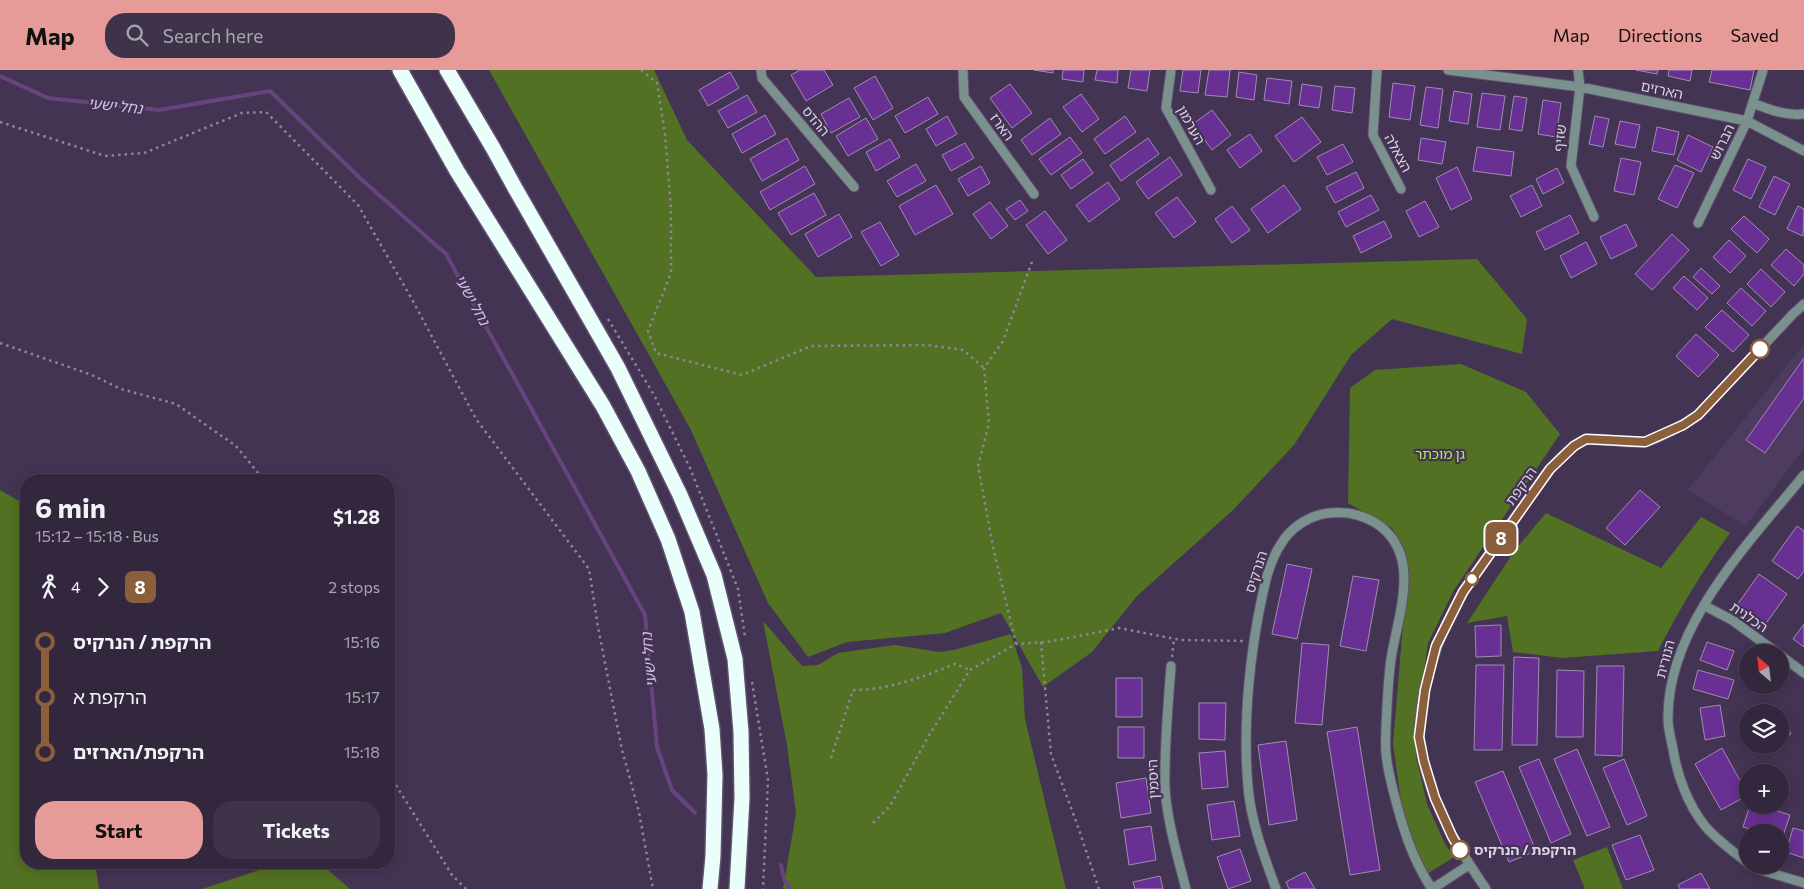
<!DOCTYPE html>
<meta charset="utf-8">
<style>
body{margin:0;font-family:Commissioner,"Noto Sans Hebrew",sans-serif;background:#3e3349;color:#f1f3f6;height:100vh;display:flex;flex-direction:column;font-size:19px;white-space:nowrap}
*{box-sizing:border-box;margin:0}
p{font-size:16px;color:#a9a5b0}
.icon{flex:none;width:28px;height:28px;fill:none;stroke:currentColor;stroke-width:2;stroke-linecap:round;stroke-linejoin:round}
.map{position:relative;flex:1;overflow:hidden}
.side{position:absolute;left:20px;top:404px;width:375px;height:395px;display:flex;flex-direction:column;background:#33273e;border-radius:20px;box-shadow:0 2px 12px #0003,0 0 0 1px #4e4458}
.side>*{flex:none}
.badge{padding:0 10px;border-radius:8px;font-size:18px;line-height:32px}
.needle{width:32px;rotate:332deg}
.controls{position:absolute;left:1739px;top:574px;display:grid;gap:10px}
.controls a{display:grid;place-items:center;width:50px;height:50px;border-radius:50%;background:#33273e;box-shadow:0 2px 12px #0003,0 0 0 1px #4e4458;font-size:25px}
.map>.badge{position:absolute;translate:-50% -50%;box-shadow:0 0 0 2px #fff}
.legs{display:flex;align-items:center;gap:8px;height:55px;padding:0 15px;font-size:16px}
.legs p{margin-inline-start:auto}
.head{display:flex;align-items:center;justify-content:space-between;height:85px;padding:0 15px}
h1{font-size:28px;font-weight:700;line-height:38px}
.primary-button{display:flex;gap:10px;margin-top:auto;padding:10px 15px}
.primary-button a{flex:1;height:58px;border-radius:20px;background:#e69b98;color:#111;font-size:20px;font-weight:700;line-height:58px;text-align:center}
.primary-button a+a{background:#3e3349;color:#f1f3f6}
ul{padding:0 15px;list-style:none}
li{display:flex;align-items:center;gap:18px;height:55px;font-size:19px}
li i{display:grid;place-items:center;width:8px;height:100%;margin:0 6px;background:currentColor}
li i::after{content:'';width:12px;height:12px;margin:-6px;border:4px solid;border-radius:50%;background:#33273e}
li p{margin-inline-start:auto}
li:first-child i{background:linear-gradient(#0000 50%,currentColor 0)}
li:last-child i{background:linear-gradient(currentColor 50%,#0000 0)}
header{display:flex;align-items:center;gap:30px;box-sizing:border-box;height:70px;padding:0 25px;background:#e69b98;color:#111}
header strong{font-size:24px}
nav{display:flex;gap:28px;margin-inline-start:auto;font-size:18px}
.search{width:350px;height:45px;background:#3e3349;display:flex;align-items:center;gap:12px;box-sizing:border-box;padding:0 18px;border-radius:20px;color:#a9a5b0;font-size:19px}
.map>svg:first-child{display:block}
.built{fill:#4e3b60}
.green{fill:#537122}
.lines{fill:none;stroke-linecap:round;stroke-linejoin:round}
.stream{stroke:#68447f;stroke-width:4}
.building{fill:#693093;stroke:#9e8db0}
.minor-casing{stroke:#60516d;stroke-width:11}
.highway-casing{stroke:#60516d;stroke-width:18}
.path{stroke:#90849c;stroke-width:2.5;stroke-dasharray:2.5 4;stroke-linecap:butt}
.minor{stroke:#7b918e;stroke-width:9}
.highway{stroke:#eafefc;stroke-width:15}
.line-1-casing{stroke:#fff;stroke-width:11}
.line-1{stroke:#8b5e3c;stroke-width:8}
.stop-1-dot{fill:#fff;stroke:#8b5e3c;stroke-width:2.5}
.labels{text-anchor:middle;stroke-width:4.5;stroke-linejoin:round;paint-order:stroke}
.street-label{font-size:14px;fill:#ddd4e6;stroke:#443453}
.park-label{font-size:14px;fill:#b5ee56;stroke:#443453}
.stop-label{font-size:14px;font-weight:bold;fill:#ddd4e6;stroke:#443453;text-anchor:start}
.water-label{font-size:15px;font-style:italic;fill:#d6bdf0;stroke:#443453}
</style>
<header>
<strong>Map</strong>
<div class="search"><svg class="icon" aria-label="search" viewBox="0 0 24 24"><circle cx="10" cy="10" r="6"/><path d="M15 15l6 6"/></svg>Search here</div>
<nav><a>Map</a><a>Directions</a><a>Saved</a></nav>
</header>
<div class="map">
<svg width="1804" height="819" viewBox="0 0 1804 819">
<rect width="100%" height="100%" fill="#443453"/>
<path class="built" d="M1804 274V378L1746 456 1688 420Z"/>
<path class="green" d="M489 0H654L687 70 816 207 1477 189 1527 249 1522 284 1392 249 1351 285 1294 375 1233 440 1137 526 1092 582 1043 617 1001 543 945 563 847 572 808 587 768 533 690 358Z
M1461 294 1526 322 1560 364 1454 520 1428 573 1415 668 1417 691 1427 734 1445 774 1454 787 1427 804 1404 752 1393 674 1408 495 1403 475 1392 458 1348 433 1350 318 1375 300Z
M0 420 26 435V792L95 793 99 819H0Z
M1546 443 1661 498 1701 447 1730 463C1702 501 1679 540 1658 581L1562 588 1513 582 1507 546 1467 553 1515 480Z
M763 551 802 596 818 595 838 583 895 575 939 582 954 580 1011 564 1022 598 1025 649 1066 819H783L796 743 787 675Z
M1607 777 1623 819H1585L1573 790Z
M280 793H320L350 819H202Z"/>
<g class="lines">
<path class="stream" d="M0 6 48 28 159 40 270 21 361 109 446 184 645 545 657 677 672 720 695 743
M781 795 784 809 790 819"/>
</g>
<path class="building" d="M800 0H824L833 15 806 31 791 5Z
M1034 0H1053V3Z
M1063 0H1084L1083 12 1062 9Z
M1097 0H1118L1117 13 1095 10Z
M1131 0H1150L1147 21 1128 18Z
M1183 0H1201L1198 23 1180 21Z
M1209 0H1230L1227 27 1205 25Z
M1636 0H1658L1657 4Z
M1669 0H1692L1690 11 1668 6Z
M1712 0H1754L1750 20 1709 12Z
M730 2 739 18 708 36 699 20Z
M1239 2 1257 5 1254 30 1236 27Z
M875 6 893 38 873 50 854 18Z
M1267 8 1292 11 1289 34 1264 30Z
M1393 13 1415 16 1410 50 1389 47Z
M1010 14 1032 43 1012 58 990 28Z
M1302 14 1322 17 1319 38 1299 35Z
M1335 16 1355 18 1352 43 1332 40Z
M1426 17 1443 19 1438 58 1420 55Z
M1454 21 1472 24 1468 54 1449 51Z
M1482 23 1505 26 1500 60 1477 57Z
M1081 24 1099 49 1082 62 1063 37Z
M747 25 757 42 728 58 718 41Z
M1514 26 1527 28 1522 61 1509 59Z
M928 27 938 44 905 63 895 46Z
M849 28 860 47 831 63 821 44Z
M1543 30 1561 33 1556 67 1538 64Z
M1212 40 1231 65 1212 80 1193 54Z
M765 45 776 64 742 83 732 64Z
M947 46 957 64 936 76 926 59Z
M1125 46 1136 62 1105 84 1094 69Z
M1595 46 1609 49 1603 77 1589 74Z
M1302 47 1321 72 1294 92 1275 66Z
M866 48 878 69 848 86 836 66Z
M1050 48 1061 64 1032 85 1021 70Z
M1620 51 1640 55 1635 78 1615 74Z
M1657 57 1679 62 1674 85 1652 81Z
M1250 64 1262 81 1240 98 1227 80Z
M1688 65 1713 77 1701 102 1677 90Z
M1070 67 1082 83 1051 105 1039 89Z
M787 68 799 90 762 111 750 89Z
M1148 68 1159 84 1121 111 1110 95Z
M1421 68 1446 72 1442 94 1418 90Z
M890 69 900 87 876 101 866 82Z
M965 73 974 88 951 101 942 85Z
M1343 74 1353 92 1327 105 1317 87Z
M1477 77 1514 82 1511 106 1473 101Z
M1170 87 1182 105 1148 129 1136 112Z
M1621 88 1641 92 1634 125 1614 121Z
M1083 89 1093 103 1071 119 1061 105Z
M1748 89 1766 97 1751 129 1733 120Z
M916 94 926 111 897 127 887 111Z
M1675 95 1694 103 1677 138 1658 129Z
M805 96 815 114 770 140 760 122Z
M981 96 990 113 968 126 958 109Z
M1457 97 1472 129 1451 140 1436 108Z
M1557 98 1564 113 1543 124 1536 109Z
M1356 102 1364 118 1335 133 1326 117Z
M1774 106 1790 114 1775 145 1759 137Z
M1108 112 1120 129 1089 152 1076 135Z
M936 115 953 144 915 165 899 136Z
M1284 115 1301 139 1268 163 1251 139Z
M1532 115 1542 136 1521 147 1510 126Z
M814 123 826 145 791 165 778 143Z
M1371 125 1379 140 1346 157 1338 142Z
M1177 127 1196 152 1174 168 1155 143Z
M1020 130 1028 141 1015 150 1006 139Z
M1425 131 1439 157 1419 167 1406 141Z
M990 132 1008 156 991 169 973 144Z
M1232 136 1250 160 1232 173 1215 149Z
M1798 136 1804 139 1803 166 1787 159Z
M1045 141 1067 170 1048 184 1026 155Z
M839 144 852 167 818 187 805 164Z
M1570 145 1579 163 1545 180 1536 162Z
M1744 146 1769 169 1757 183 1731 159Z
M1384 151 1392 167 1361 183 1353 166Z
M880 152 899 185 881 196 861 162Z
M1626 154 1637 176 1611 189 1600 167Z
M1672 164 1689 180 1652 220 1635 204Z
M1729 170 1746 186 1730 203 1713 187Z
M1586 172 1597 194 1571 208 1560 186Z
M1786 179 1804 195V204L1794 216 1771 195Z
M1701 198 1720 216 1712 224 1693 207Z
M1761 199 1785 222 1771 237 1747 214Z
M1684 206 1708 228 1697 240 1673 218Z
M1741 218 1766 241 1752 256 1727 233Z
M1722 240 1749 265 1733 282 1705 257Z
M1696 264 1719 285 1698 307 1676 286Z
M1804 288V328L1765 383 1746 370Z
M1640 420 1660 437 1625 475 1606 458Z
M1797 456 1804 461V501L1798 509 1772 491Z
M1287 494 1312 499 1297 569 1272 564Z
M1759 504 1787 524 1765 555 1737 535Z
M1353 506 1379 510 1366 581 1340 576Z
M1804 554V577L1793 569Z
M1501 555V586L1476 587 1475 556Z
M1707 572 1734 581 1727 600 1700 590Z
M1302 573 1329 575 1322 655 1295 653Z
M1514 587 1539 588 1537 675H1512Z
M1476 595H1504L1502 680H1474Z
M1597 596H1624L1622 686 1595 685Z
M1557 600 1584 601 1583 667H1556Z
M1698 600 1734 610 1728 629 1693 619Z
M1116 608H1142V647H1116Z
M1199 633H1226L1225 670 1199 669Z
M1720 635 1725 666 1705 670 1700 638Z
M1782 645 1791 664 1780 669V646Z
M1118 657H1144V688H1118Z
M1357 657 1380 800 1350 805 1327 662Z
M1286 671 1297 750 1269 755 1258 675Z
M1755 675H1768L1758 680Z
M1722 678 1748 725 1721 740 1695 694Z
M1577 679 1610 757 1587 766 1554 689Z
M1225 681 1228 717 1202 719 1199 683Z
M1539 689 1571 764 1551 773 1519 697Z
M1624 689 1647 746 1627 755 1603 698Z
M1503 701 1536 781 1509 792 1475 712Z
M1146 708 1151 743 1121 748 1116 713Z
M1234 731 1240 766 1212 770 1207 735Z
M1750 735H1759L1790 745 1782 769H1780V762H1760L1743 757Z
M1151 756 1156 790 1129 795 1124 760Z
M1793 758 1804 761V788L1786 782Z
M1640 765 1654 800 1626 810 1612 775Z
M1240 779 1251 811 1228 819 1217 787Z
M1305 802 1315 819H1289L1286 812Z
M1701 803 1710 819H1680L1678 815Z
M1160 806 1163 819H1135L1133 812Z"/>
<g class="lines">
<defs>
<path id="minor" d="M761 0 762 8 854 117
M963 0 964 27 1034 124
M1171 0 1166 38 1211 120
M1377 0 1373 65 1401 119
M1448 0 1580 17 1747 51 1804 81
M1578 0 1580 17 1571 96 1594 147
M1753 33C1770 40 1786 46 1804 44
M1698 153 1747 51 1763 0
M1705 536 1732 550 1776 582
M1780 585 1804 603
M1171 596C1168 637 1164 678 1165 718 1167 751 1178 788 1186 819
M1748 793C1736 784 1714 767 1705 756 1688 735 1677 705 1673 679 1671 669 1668 659 1668 649 1667 556 1749 473 1804 405
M1751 795 1761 800 1804 813
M1276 819C1264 786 1251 752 1248 717 1243 659 1248 603 1258 547 1263 523 1267 495 1281 474 1291 457 1310 445 1329 443 1345 441 1360 444 1374 452 1424 482 1398 544 1391 589 1388 612 1387 634 1386 657 1386 666 1385 674 1386 683 1387 695 1390 708 1393 720 1402 756 1412 789 1432 819
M1432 819 1469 795
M1486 819C1455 774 1425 724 1420 669 1416 627 1441 558 1463 522 1474 503 1489 485 1502 467 1522 439 1547 395 1575 375 1595 361 1622 376 1645 372 1658 370 1686 353 1698 345L1793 244 1804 234"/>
<path id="highway" d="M400 0 457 101 603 336 638 401 668 469 692 542 712 659 715 705 713 786 710 819
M447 0 493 78 515 118 618 298 680 425 714 505 735 589 741 662 742 728 737 819"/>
</defs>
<use href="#minor" class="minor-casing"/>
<use href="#highway" class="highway-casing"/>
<path class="path" d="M641 0 657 13 665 64 671 139V203L648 261 656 283 742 305 811 276 927 275 963 280 984 298
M0 52 105 86 144 83 242 43 266 42 358 135 414 233 476 349 589 499 598 557 622 680 639 742 653 819
M608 249 654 325 690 398 738 519 745 567
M0 273 92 305 121 319 176 334 236 376 264 410
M1041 572 1051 684 1077 754 1099 819
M1016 574 993 477 978 396 989 353 984 298 1003 271 1033 189
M1172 587 1174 569
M752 612 768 710 763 819
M831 688 853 620C888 620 923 607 955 594L970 600
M389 704 452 805 466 819
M873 753 890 736 928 667 970 600 1016 574 1047 572 1119 558 1181 570 1245 571"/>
<use href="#minor" class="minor"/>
<use href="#highway" class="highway"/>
</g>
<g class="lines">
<defs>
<path id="line-1" d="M1460 780 1452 766 1435 728 1424 692 1419 667 1425 620 1436 576 1463 522 1550 399 1574 376 1586 369 1645 372 1683 355 1698 345 1760 279"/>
</defs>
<use href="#line-1" class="line-1-casing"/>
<use href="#line-1" class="line-1"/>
</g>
<g class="stop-1-dot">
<circle cx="1760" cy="279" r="9"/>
<circle cx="1472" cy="509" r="6"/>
<circle cx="1460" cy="780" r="9"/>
</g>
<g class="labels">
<g class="street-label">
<text transform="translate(1662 20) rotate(12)" y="5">הארזים</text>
<text transform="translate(816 51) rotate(50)" y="5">ההדס</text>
<text transform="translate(1191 55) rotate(61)" y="5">הערמון</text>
<text transform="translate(1002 57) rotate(54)" y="5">הארז</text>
<text transform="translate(1560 68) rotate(-84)" y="5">שזיף</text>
<text transform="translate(1722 72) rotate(-64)" y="5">הברוש</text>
<text transform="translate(1398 83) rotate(62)" y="5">הצאלה</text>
<text transform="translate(1521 416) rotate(-55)" y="5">הרקפת</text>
<text transform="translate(1256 502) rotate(-72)" y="5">הנרקיס</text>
<text transform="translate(1749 547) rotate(34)" y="5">הכלנית</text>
<text transform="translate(1665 589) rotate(-75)" y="5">הנורית</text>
<text transform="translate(1153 709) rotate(-92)" y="5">היסמין</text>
</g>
<g class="park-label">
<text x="1440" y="389">גן מוכתר</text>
</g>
<g class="stop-label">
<text x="1474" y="785">הרקפת / הנרקיס</text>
</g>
<g class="water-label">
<text transform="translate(115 36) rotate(6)" y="5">נחל ישעי</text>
<text transform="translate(472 230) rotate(61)" y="5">נחל ישעי</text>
<text transform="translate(649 590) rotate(-95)" y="5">נחל ישעי</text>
</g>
</g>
</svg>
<div class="controls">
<a><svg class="needle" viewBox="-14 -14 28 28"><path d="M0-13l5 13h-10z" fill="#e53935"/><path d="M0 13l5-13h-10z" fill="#a9a5b0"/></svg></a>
<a><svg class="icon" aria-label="layers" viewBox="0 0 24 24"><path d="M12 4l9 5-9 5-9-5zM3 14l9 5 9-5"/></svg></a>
<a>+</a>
<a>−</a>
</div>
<b class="badge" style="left:1501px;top:468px;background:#8b5e3c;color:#fff">8</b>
<section class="side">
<div class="head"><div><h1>6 min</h1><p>15:12 – 15:18 · Bus</p></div><b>$1.28</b></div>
<div class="legs"><svg class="icon" aria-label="walk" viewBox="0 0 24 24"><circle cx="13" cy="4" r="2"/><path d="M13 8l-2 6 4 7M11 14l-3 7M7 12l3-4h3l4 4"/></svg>4<svg class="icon" aria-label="forward" viewBox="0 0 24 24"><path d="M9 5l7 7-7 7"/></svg><b class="badge" style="background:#8b5e3c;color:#fff">8</b><p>2 stops</p></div>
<ul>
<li><i style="color:#8b5e3c"></i><b>הרקפת / הנרקיס</b><p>15:16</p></li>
<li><i style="color:#8b5e3c"></i><span>הרקפת א</span><p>15:17</p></li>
<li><i style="color:#8b5e3c"></i><b>הרקפת/הארזים</b><p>15:18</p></li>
</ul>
<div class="primary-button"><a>Start</a><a>Tickets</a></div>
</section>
</div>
